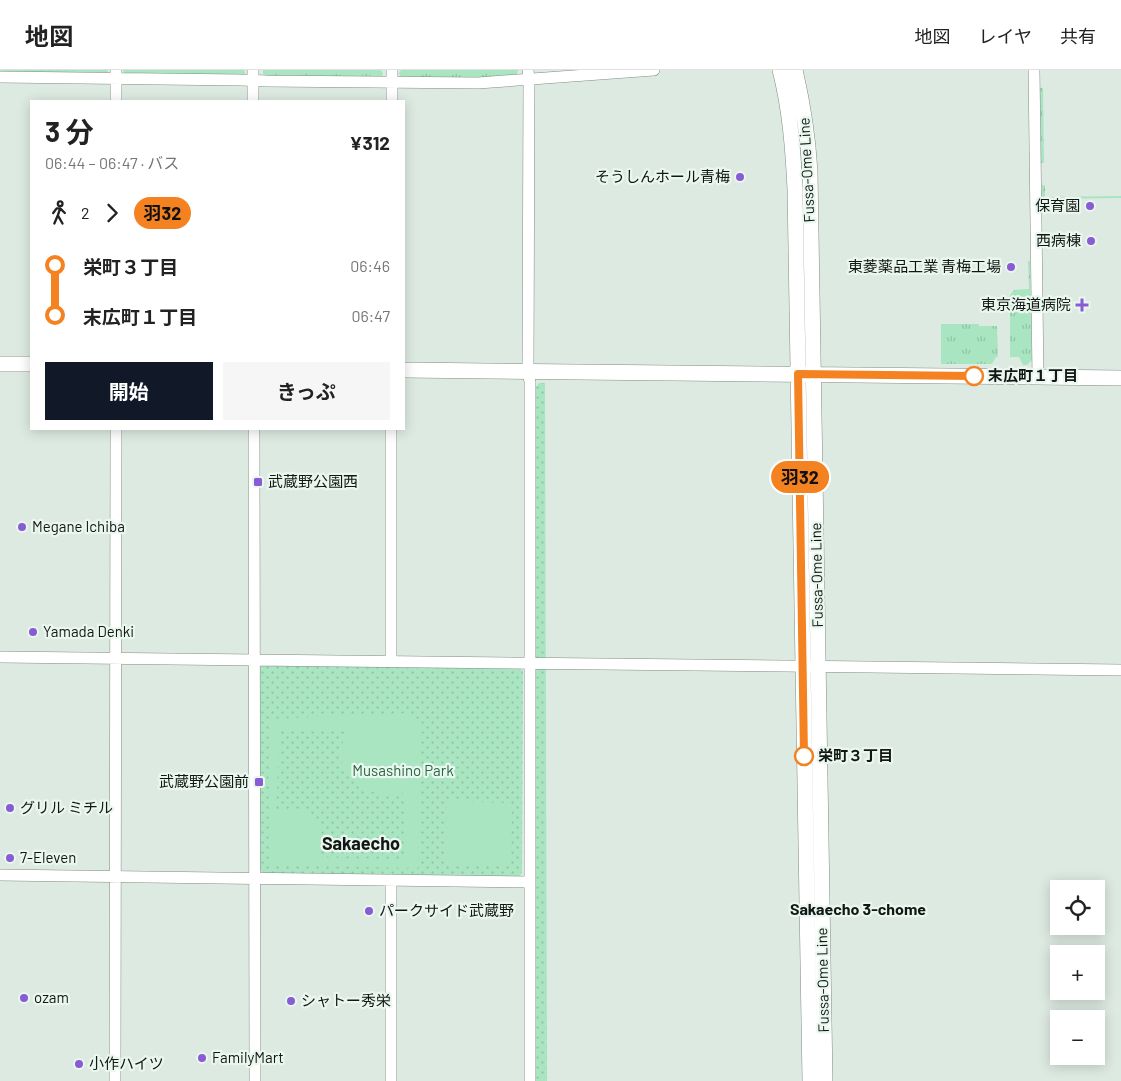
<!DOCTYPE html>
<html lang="ja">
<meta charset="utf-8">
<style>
body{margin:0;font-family:Barlow,"Noto Sans JP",sans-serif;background:#f6f6f6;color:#222;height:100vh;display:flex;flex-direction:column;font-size:19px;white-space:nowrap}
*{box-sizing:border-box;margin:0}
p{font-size:16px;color:#767676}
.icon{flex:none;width:28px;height:28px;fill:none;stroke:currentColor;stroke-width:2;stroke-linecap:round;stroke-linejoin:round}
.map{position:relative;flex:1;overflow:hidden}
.side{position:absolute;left:30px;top:30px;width:375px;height:330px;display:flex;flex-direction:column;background:#fff;border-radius:0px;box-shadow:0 2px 12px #0003}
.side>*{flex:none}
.badge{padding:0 10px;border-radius:16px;font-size:18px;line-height:32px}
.controls{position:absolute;left:1050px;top:810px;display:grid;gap:10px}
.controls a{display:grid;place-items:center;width:55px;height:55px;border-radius:0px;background:#fff;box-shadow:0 2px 12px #0003;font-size:25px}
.map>.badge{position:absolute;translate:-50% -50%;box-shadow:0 0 0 2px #fff}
.legs{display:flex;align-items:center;gap:8px;height:55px;padding:0 15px;font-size:16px}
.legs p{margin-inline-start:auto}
.summary{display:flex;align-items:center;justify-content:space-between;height:85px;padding:0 15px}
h1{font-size:28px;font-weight:700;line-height:38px}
.action{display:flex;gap:10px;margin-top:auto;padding:10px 15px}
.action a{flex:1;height:58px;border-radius:0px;background:#111827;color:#fff;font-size:20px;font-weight:700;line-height:58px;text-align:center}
.action a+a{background:#f6f6f6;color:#222}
ul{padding:0 15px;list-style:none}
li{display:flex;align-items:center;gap:18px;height:50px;font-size:19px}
li i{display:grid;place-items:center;width:8px;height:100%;margin:0 6px;background:currentColor}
li i::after{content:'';width:12px;height:12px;margin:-6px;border:4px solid;border-radius:50%;background:#fff}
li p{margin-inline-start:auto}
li:first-child i{background:linear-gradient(#0000 50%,currentColor 0)}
li:last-child i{background:linear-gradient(currentColor 50%,#0000 0)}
header{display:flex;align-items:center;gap:30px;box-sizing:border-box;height:70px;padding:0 25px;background:#fff;border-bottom:1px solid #e0e0e0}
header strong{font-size:24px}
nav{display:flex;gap:28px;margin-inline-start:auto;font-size:18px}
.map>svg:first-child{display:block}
.grass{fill:url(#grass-tufts)}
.park{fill:url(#park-dots)}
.pitch{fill:#a9e5c1;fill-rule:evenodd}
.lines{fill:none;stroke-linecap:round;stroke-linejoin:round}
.street-casing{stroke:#808c84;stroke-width:12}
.secondary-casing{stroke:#808c84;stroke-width:16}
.street{stroke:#fff;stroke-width:11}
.secondary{stroke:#fff;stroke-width:15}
.line-1-casing{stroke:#fff;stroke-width:11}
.line-1{stroke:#f58220;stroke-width:8}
.poi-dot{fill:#885cd5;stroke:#eaf7ef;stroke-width:2}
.stop-1-dot{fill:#fff;stroke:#f58220;stroke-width:2.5}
.labels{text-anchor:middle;stroke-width:4.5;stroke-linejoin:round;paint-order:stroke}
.street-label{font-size:15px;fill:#121614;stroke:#eaf7ef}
.poi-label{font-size:15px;fill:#121614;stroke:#eaf7ef;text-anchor:start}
.stop-label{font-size:15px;font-weight:bold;fill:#121614;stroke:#eaf7ef;text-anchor:start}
.park-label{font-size:15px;fill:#296646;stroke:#eaf7ef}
.neighbourhood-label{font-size:16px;font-weight:bold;fill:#121614;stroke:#eaf7ef}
.quarter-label{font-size:18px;font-weight:bold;fill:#121614;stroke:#eaf7ef}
</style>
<header>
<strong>地図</strong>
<nav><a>地図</a><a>レイヤ</a><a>共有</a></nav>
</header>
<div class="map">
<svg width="1121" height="1011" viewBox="0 0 1121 1011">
<defs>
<pattern id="grass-tufts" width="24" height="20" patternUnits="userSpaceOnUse" patternTransform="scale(1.25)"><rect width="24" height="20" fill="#a9e5c1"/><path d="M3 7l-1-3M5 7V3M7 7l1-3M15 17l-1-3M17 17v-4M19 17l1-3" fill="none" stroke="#90c4a5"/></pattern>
<pattern id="park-dots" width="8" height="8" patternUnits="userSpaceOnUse" patternTransform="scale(1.25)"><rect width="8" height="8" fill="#a9e5c1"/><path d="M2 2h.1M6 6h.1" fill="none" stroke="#90c4a5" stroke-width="1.8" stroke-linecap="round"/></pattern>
</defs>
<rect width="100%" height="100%" fill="#ddeae2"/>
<path class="grass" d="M0 0H108L107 3 0 4Z
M123 0H244L245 3 243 6 126 5 124 3Z
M263 0H381L383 4 381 8 264 6 263 3Z
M401 0H518L517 5 476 9 401 8 399 3Z
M1040 18H1043L1044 93H1041Z
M1042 115H1045V127L1121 126V128L1042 129Z
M1028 191H1030L1032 290 1027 295H1023L1019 287H1010V225L1014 220 1029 219Z
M941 254H979V256H997L998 287H996L992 294H941Z"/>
<path class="park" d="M539 313H545L547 1011H535V318Z
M263 593 517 597 523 601 522 803 519 807 264 803 259 799 257 600Z"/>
<path class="pitch" d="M409 643 422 653 418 798 269 795V649ZM280 661H346C344 668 341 676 341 684 341 707 361 721 382 724 389 725 398 723 405 723L404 790 318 787C324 766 325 746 299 740 292 739 283 739 276 739Z
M447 731 512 733 511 796 446 794Z"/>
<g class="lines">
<defs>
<path id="street" d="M253 0V31
M392 0V31
M528 0 529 9 528 301 530 312V1011
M1034 0 1038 307
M0 7 240 10 267 11 478 13 654 0
M116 31V0
M254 359 255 1011
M0 587 1121 600
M391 591V359
M0 805 530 812
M391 810V1011
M115 1011 116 359"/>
<path id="secondary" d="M780 0C790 39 793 79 795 119L810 1011
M795 0C803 34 808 67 810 102L825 1011
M0 294H31
M404 300 1121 308"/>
</defs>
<use href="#street" class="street-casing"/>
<use href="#secondary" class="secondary-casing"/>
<use href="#street" class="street"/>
<use href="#secondary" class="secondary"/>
</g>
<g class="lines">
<defs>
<path id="line-1" d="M804 686 798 304 974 306"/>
</defs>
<use href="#line-1" class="line-1-casing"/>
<use href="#line-1" class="line-1"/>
</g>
<g class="poi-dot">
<circle cx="740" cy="107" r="5"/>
<circle cx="1090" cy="136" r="5"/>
<circle cx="1091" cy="171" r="5"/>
<circle cx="1011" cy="197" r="5"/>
<path d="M1079.5 227.5h5v5h5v5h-5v5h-5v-5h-5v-5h5z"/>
<rect x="253" y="407" width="10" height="10" rx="2.5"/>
<circle cx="22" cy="457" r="5"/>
<circle cx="33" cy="562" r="5"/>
<rect x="254" y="707" width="10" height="10" rx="2.5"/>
<circle cx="10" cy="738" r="5"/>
<circle cx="10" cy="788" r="5"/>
<circle cx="369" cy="841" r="5"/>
<circle cx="24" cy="928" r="5"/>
<circle cx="291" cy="931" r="5"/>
<circle cx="202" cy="988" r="5"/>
<circle cx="79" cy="994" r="5"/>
</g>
<g class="stop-1-dot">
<circle cx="974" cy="306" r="9"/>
<circle cx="804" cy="686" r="9"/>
</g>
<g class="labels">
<g class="street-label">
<text transform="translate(807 100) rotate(-93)" y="5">Fussa-Ome Line</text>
<text transform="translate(817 505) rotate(-91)" y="5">Fussa-Ome Line</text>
<text transform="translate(823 910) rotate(-91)" y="5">Fussa-Ome Line</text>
</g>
<g class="poi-label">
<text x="730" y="112" text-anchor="end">そうしんホール青梅</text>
<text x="1080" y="141" text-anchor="end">保育園</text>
<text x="1081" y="176" text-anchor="end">西病棟</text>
<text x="1001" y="202" text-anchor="end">東菱薬品工業 青梅工場</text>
<text x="1071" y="240" text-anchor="end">東京海道病院</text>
<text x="268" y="417">武蔵野公園西</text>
<text x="32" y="462">Megane Ichiba</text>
<text x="43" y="567">Yamada Denki</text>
<text x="249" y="717" text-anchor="end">武蔵野公園前</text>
<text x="20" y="743">グリル ミチル</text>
<text x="20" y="793">7-Eleven</text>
<text x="379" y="846">パークサイド武蔵野</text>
<text x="34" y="933">ozam</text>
<text x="301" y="936">シャトー秀栄</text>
<text x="212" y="993">FamilyMart</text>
<text x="89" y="999">小作ハイツ</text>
</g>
<g class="stop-label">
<text x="988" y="311">末広町１丁目</text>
<text x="818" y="691">栄町３丁目</text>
</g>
<g class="park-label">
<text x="403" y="706">Musashino Park</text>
</g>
<g class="neighbourhood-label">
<text x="858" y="845">Sakaecho 3-chome</text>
</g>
<g class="quarter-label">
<text x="361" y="780">Sakaecho</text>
</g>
</g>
</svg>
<div class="controls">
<a><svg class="icon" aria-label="locate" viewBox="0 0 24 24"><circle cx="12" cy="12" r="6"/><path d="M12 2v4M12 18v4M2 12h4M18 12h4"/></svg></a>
<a>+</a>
<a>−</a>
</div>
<b class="badge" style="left:800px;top:407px;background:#f58220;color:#111">羽32</b>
<section class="side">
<div class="summary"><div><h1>3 分</h1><p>06:44 – 06:47 · バス</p></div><b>¥312</b></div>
<div class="legs"><svg class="icon" aria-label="walk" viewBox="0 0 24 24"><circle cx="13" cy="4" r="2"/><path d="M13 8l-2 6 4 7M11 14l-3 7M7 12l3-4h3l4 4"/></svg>2<svg class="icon" aria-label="forward" viewBox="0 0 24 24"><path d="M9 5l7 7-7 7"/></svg><b class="badge" style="background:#f58220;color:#111">羽32</b></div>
<ul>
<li><i style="color:#f58220"></i><b>栄町３丁目</b><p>06:46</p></li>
<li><i style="color:#f58220"></i><b>末広町１丁目</b><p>06:47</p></li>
</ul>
<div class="action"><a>開始</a><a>きっぷ</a></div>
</section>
</div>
